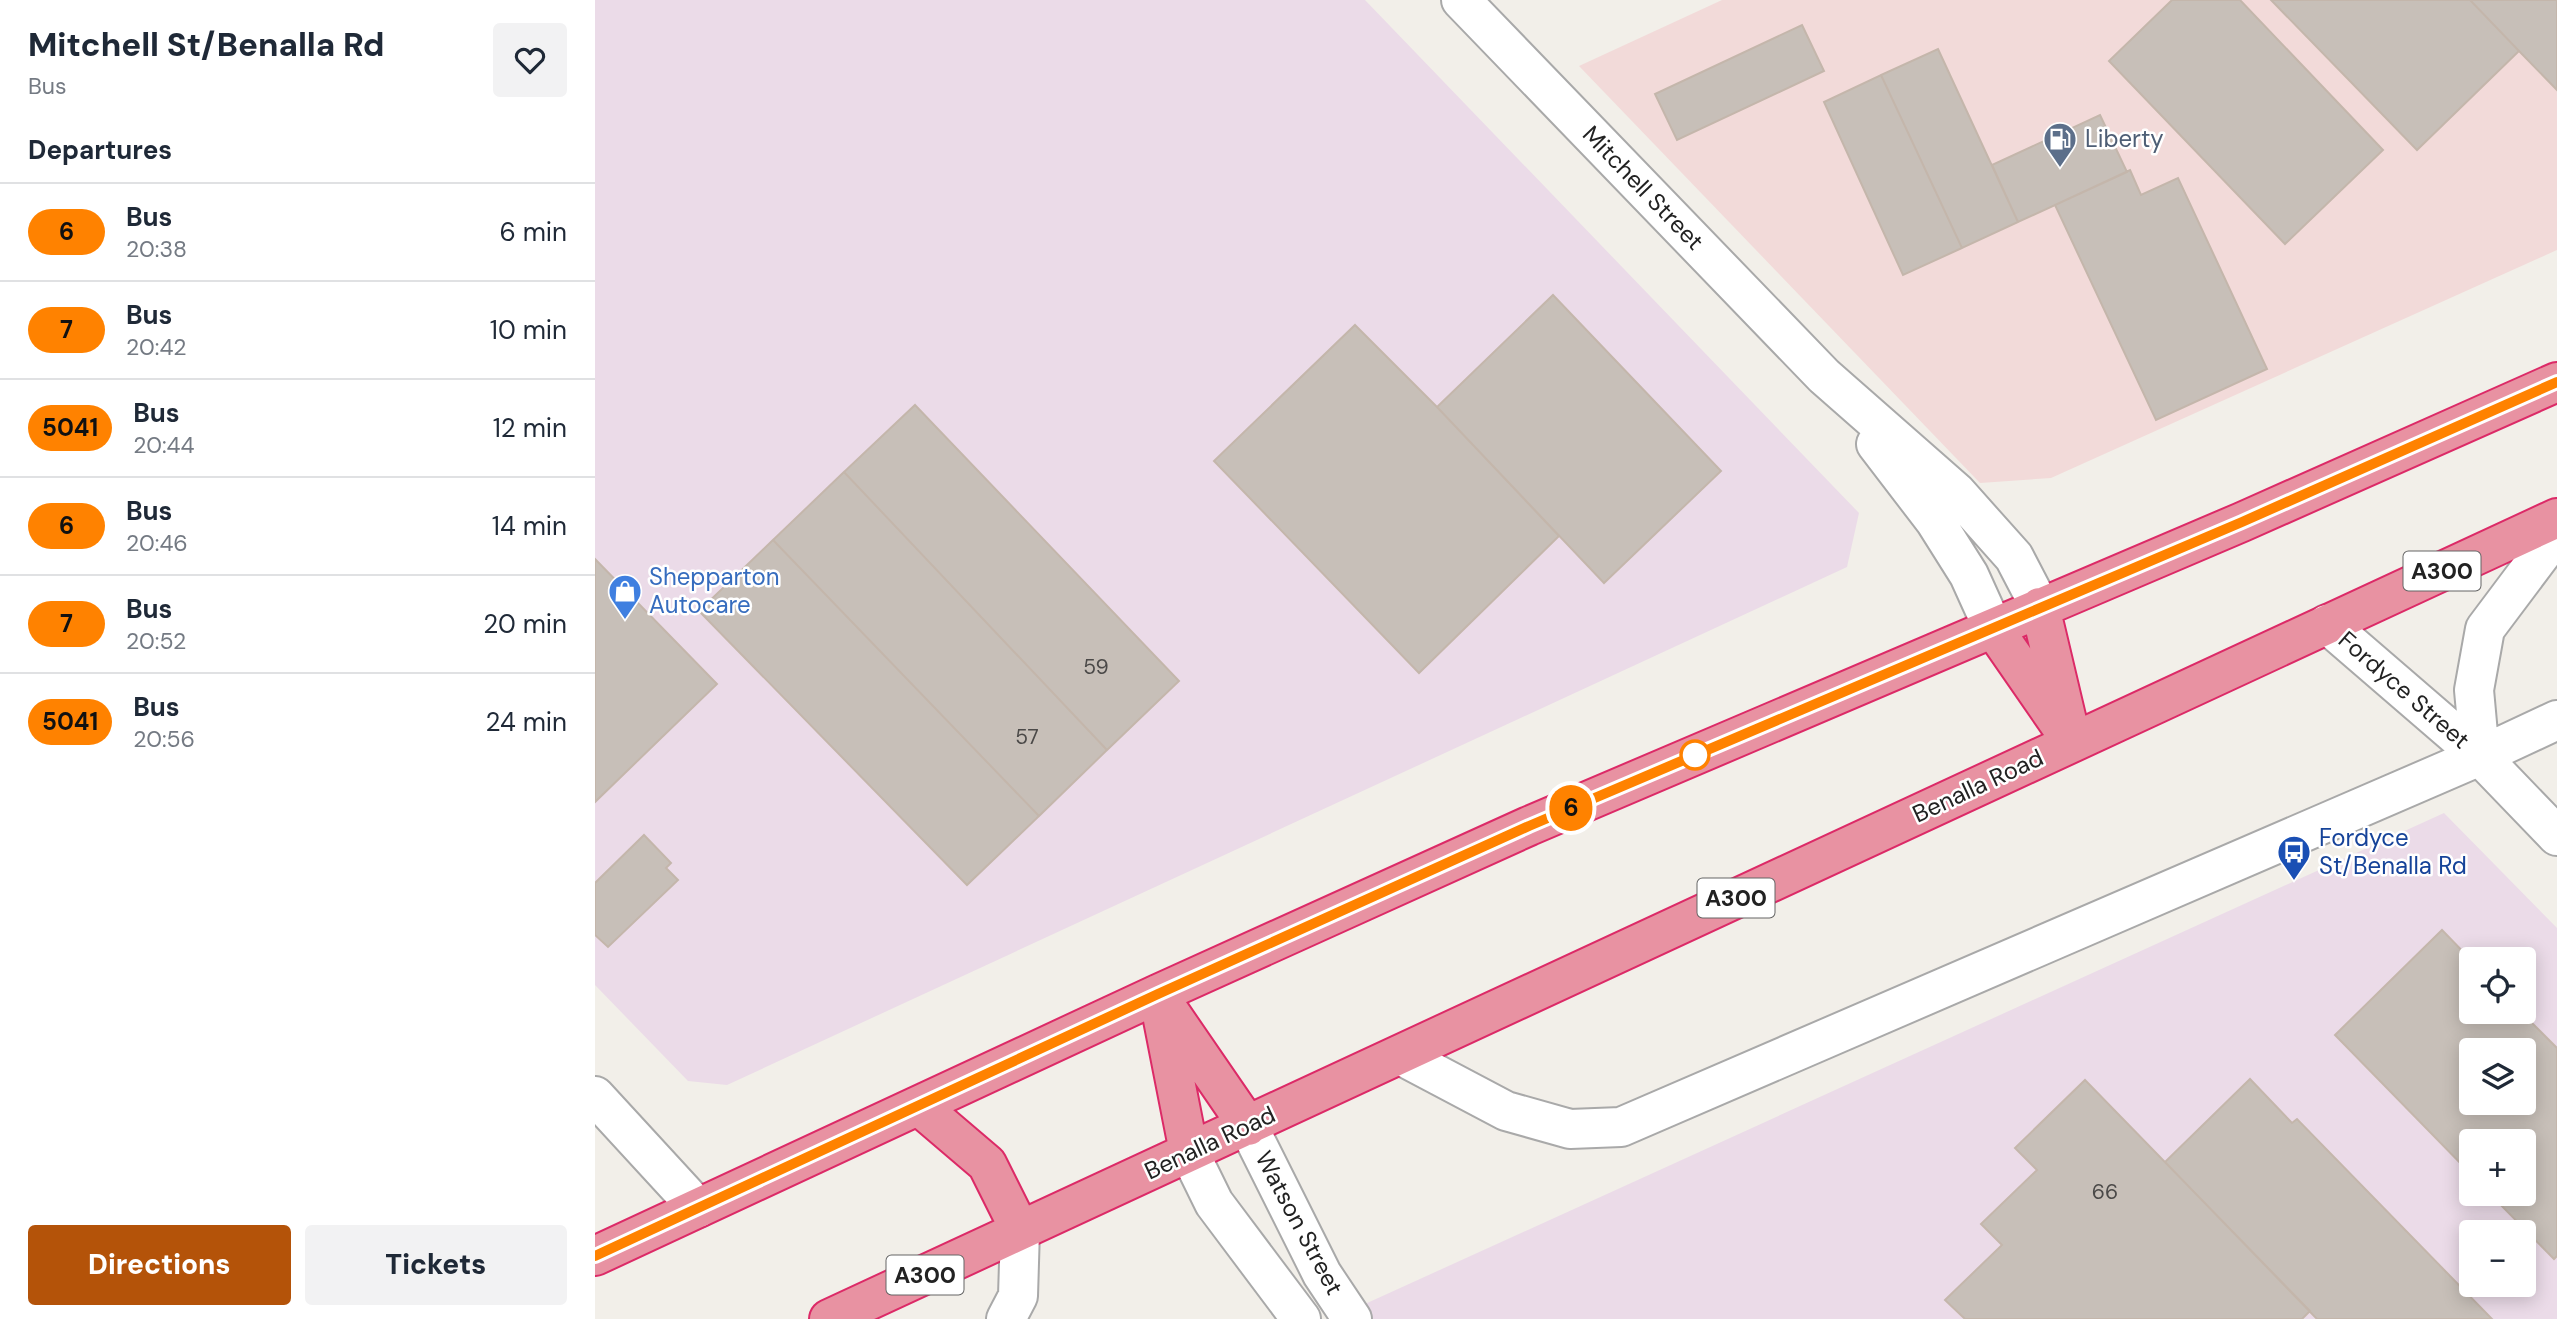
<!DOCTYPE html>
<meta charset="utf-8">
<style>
body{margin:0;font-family:"DM Sans",sans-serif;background:#f2f2f3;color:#1f2937;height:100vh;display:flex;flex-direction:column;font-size:26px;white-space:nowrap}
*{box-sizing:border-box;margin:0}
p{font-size:23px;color:#747a83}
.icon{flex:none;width:38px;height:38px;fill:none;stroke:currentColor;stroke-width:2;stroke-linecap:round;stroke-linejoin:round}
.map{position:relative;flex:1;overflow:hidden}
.details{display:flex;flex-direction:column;background:#fff;width:595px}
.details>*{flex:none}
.badge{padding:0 14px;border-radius:23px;font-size:24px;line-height:46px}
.buttons{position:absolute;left:1864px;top:947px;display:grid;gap:14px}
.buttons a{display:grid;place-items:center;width:77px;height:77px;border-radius:7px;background:#fff;box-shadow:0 4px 18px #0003;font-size:35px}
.map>.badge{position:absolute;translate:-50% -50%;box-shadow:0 0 0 4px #fff}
h2{padding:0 28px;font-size:26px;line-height:63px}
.round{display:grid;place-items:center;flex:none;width:74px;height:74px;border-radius:7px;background:#f2f2f3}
.summary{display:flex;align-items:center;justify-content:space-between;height:119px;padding:0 28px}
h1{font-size:33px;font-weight:800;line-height:52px}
.cta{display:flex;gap:14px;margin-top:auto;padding:14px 28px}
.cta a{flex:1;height:80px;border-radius:7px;background:#b45309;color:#fff;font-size:28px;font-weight:800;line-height:80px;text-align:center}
.cta a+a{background:#f2f2f3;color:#1f2937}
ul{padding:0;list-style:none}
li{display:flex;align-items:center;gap:21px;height:98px;padding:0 28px;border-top:2px solid #e0e1e3}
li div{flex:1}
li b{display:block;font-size:26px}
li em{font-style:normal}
li .badge{min-width:77px;font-weight:700;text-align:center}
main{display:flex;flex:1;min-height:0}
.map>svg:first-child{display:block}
.commercial{fill:#f2dad9}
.industrial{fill:#ebdbe8;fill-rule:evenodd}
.building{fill:#c7bfb8;stroke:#c4b6ab;stroke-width:2;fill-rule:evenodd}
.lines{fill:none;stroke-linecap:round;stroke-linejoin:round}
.minor-casing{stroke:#a9a9a9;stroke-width:42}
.highway-casing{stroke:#dc2a67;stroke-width:42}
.minor{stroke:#fff;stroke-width:38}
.highway{stroke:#e892a2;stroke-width:38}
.line-casing{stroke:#fff;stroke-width:16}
.line{stroke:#ff8200;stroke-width:10}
.stop-dot{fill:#fff;stroke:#ff8200;stroke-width:3.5}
.labels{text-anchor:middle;stroke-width:5;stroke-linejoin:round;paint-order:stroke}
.number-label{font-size:21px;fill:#4b4948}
.shield{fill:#fff;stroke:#646464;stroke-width:2}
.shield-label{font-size:23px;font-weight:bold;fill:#222}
.service-label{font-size:24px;fill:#4e5e75;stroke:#fff;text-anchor:start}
.street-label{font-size:24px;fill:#222;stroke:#fff}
.shop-label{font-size:24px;fill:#366cbe;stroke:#fff;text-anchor:start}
.transit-label{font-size:24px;fill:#164399;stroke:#fff;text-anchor:start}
</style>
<main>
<section class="details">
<div class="summary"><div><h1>Mitchell St/Benalla Rd</h1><p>Bus</p></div><a class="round"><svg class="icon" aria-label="heart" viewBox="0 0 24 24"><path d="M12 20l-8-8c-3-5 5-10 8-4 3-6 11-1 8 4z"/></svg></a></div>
<h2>Departures</h2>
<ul>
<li><span class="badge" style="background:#ff8200;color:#111">6</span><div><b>Bus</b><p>20:38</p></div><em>6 min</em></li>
<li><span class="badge" style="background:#ff8200;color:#111">7</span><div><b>Bus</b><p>20:42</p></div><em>10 min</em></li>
<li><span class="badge" style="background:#ff8200;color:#111">5041</span><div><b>Bus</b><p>20:44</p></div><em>12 min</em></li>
<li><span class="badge" style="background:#ff8200;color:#111">6</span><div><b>Bus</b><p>20:46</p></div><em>14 min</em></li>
<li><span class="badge" style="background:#ff8200;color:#111">7</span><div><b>Bus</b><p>20:52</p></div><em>20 min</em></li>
<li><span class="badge" style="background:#ff8200;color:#111">5041</span><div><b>Bus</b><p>20:56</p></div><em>24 min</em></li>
</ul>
<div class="cta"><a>Directions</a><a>Tickets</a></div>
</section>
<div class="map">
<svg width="1962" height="1319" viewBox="0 0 1962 1319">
<rect width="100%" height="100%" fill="#f2efe9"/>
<path class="commercial" d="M1127 0H1962V250L1456 478 1385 483 984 66Z"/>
<path class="industrial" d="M0 0H770L1264 513 1252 567 132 1085 93 1081 0 985Z
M1849 813 1962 928V1319H737ZM1876 959H1928V1012H1876ZM1876 1050H1928V1102H1876ZM1876 1141H1928V1194H1876ZM1876 1232H1928V1284H1876Z"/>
<path class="building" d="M1577 0H1645L1788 150 1690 244 1514 61Z
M1676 0H1875L1924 51 1822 150Z
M1875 0H1962V90L1924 51Z
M1207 25 1229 71 1082 140 1060 94Z
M1343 49 1423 222 1367 248 1286 75Z
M1286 75 1367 248 1308 275 1229 102Z
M1505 115 1532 172 1423 222 1397 165Z
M1535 170 1546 195 1583 178 1672 369 1561 420 1460 205Z
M958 295 1126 471 1009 583 842 407Z
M760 325 842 407 964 536 824 673 619 461Z
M320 405 584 681 512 750 249 472Z
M249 472 512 750 444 816 178 540Z
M178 540 444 816 372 885 104 611Z
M0 559 122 684 0 802Z
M49 835 76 863 71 868 83 880 13 947 0 935V883Z
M1847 930 1876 960V1012H1926L1962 1048V1256L1959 1259 1895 1194H1928V1141H1876V1174L1740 1035ZM1876 1050H1928V1102H1876Z
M1655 1079 1697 1123 1702 1119 1897 1319H1722L1570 1162Z
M1490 1080 1715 1311 1707 1319H1370L1350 1300 1407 1245 1386 1224 1442 1170 1420 1148Z"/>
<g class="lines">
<defs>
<path id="minor" d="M866 0 1229 376 1361 492 1419 557 1445 607
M1281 444 1340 521 1374 575 1398 628
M1732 624 1885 756 1962 836
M1885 756 1879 690 1890 629 1962 533
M805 1055 911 1111 975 1129 1026 1127 1885 756 1962 720
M0 1096 103 1208
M653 1126 727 1274 757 1319
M594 1152 619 1203 706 1319
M411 1319 423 1296 425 1230"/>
<path id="highway" d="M1445 607 1472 721
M1398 628 1477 742
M563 994 594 1152
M572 1008 653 1126
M324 1106 392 1164 425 1230
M0 1256 563 994 934 826 1647 522 1962 382
M234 1319 1962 518"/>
</defs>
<use href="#minor" class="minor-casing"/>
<use href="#highway" class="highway-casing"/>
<use href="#minor" class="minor"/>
<use href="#highway" class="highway"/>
</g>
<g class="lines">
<defs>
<path id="line" d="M0 1256 563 994 934 826 1647 522 1962 382"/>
</defs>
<use href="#line" class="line-casing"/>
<use href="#line" class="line"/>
</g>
<defs>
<symbol id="fuel-pin" viewBox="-11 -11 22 30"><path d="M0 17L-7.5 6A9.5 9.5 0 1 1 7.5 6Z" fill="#5c6f8a" stroke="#fff"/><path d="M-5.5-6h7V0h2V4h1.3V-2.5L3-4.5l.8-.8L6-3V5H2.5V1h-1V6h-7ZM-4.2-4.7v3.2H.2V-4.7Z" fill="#fff"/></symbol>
<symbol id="shop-pin" viewBox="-11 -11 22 30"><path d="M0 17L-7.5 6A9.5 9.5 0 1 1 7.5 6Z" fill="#3f7fe0" stroke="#fff"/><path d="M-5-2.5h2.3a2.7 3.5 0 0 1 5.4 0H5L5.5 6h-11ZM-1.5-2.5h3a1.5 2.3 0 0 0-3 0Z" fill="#fff"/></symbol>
<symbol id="bus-pin" viewBox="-11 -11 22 30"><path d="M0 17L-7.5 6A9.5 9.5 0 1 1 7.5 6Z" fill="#1a4fb4" stroke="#fff"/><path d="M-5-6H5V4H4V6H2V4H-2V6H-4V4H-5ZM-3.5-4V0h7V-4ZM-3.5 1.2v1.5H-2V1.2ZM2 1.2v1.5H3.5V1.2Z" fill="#fff"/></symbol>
</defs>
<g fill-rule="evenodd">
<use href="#fuel-pin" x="1446" y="120" width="38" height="52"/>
<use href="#shop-pin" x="11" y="572" width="38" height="52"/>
<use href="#bus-pin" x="1680" y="833" width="38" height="52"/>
</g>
<circle class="stop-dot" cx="1100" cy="755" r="14"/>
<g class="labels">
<g class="number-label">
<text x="501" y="674">59</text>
<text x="432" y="744">57</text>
<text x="1510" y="1199">66</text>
</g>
<g class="shield">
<rect x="1808.5" y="551.5" width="77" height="39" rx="5"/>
<rect x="1102.5" y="878.5" width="77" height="39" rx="5"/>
<rect x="291.5" y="1255.5" width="77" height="39" rx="5"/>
</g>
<g class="shield-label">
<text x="1847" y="579">A300</text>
<text x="1141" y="906">A300</text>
<text x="330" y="1283">A300</text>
</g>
<g class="service-label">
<text x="1490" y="147">Liberty</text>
</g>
<g class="street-label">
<text transform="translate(1048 188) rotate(46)" y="8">Mitchell Street</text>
<text transform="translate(1809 690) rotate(41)" y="8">Fordyce Street</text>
<text transform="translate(1383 786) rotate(-25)" y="8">Benalla Road</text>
<text transform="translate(615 1143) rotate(-25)" y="8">Benalla Road</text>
<text transform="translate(704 1223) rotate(62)" y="8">Watson Street</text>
</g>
<g class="shop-label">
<text x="54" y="585">Shepparton<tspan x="54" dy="28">Autocare</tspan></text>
</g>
<g class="transit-label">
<text x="1724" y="846">Fordyce<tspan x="1724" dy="28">St/Benalla Rd</tspan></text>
</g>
</g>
</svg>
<div class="buttons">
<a><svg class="icon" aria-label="locate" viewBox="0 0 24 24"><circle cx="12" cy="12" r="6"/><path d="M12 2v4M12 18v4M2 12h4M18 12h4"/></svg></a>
<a><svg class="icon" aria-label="layers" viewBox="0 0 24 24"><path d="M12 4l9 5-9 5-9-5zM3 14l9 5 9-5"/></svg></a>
<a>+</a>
<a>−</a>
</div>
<b class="badge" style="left:976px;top:808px;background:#ff8200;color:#111">6</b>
</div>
</main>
